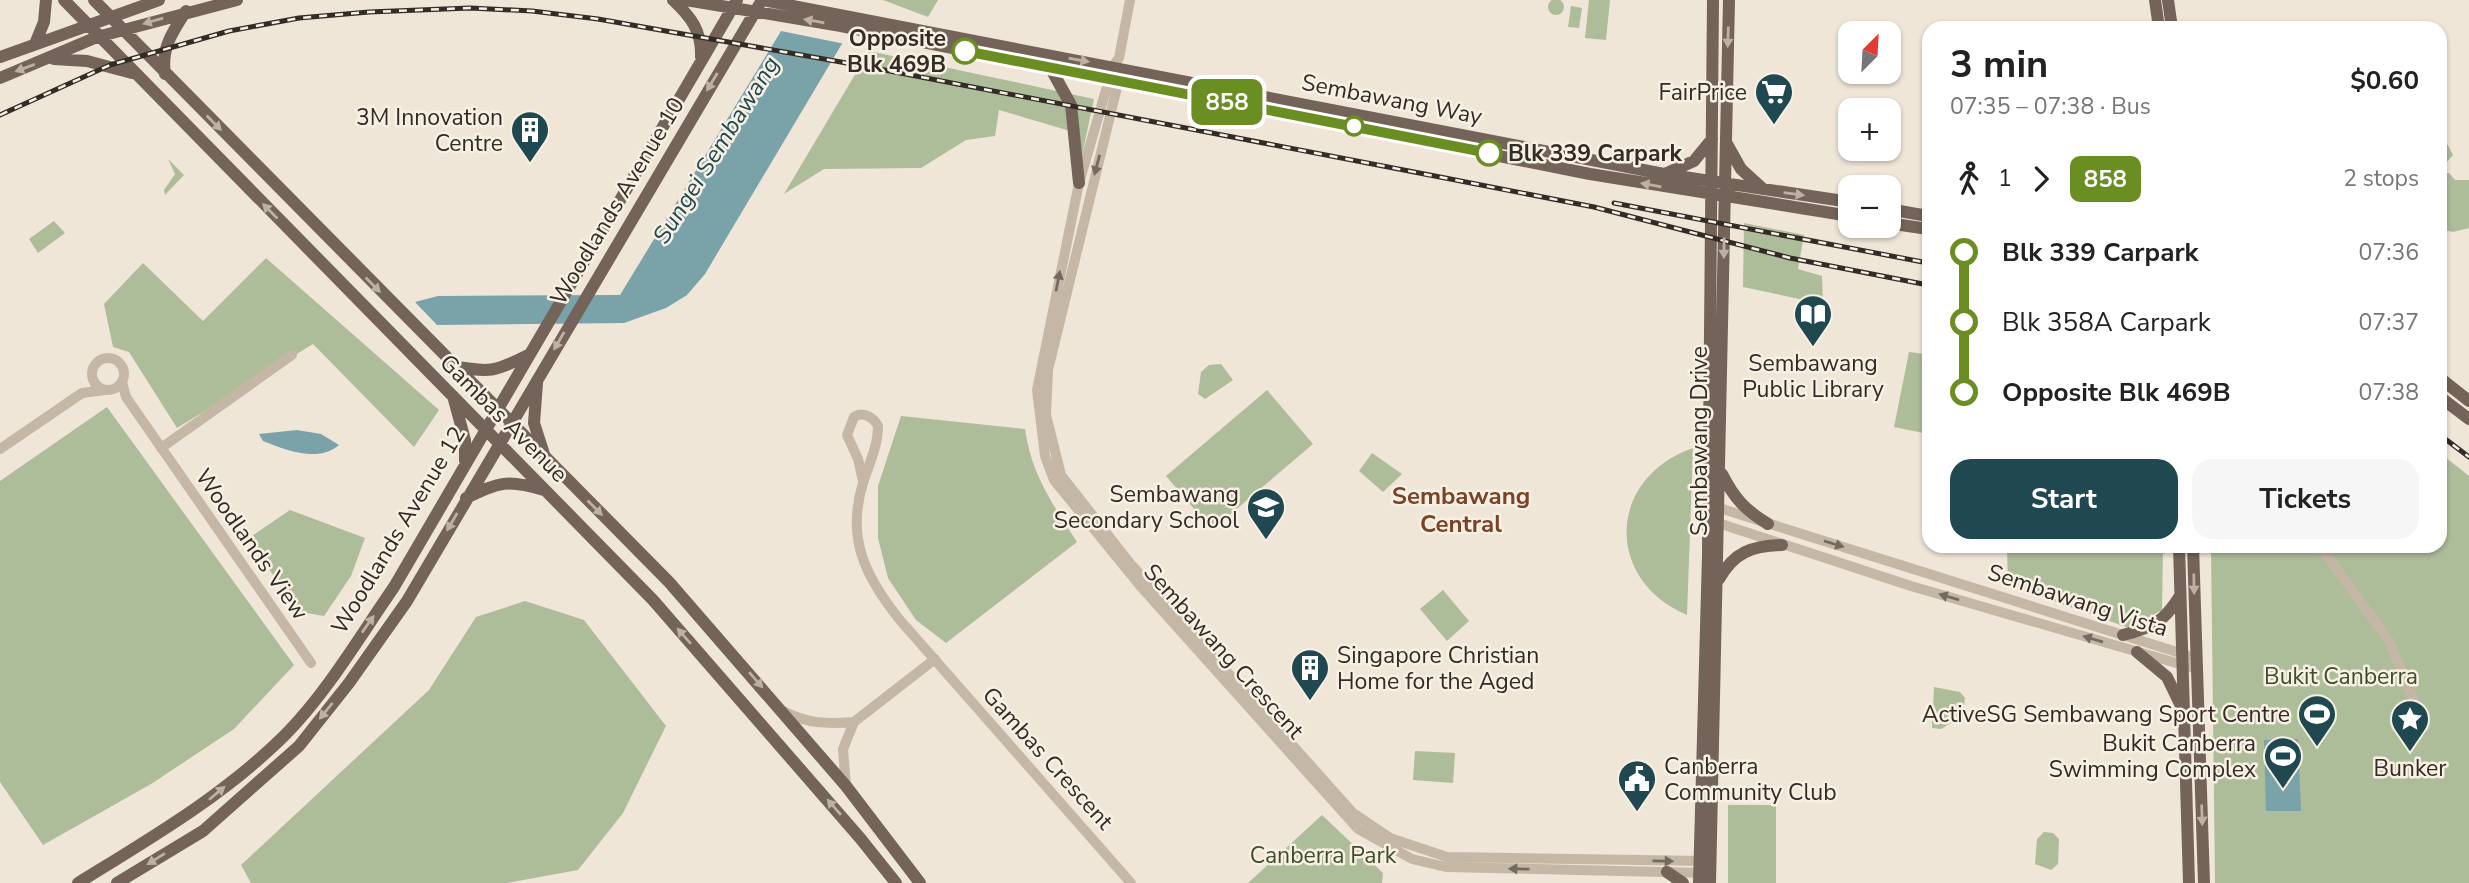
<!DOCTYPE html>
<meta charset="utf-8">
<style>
body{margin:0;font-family:"Nunito Sans",sans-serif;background:#f6f6f6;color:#222;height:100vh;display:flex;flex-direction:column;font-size:26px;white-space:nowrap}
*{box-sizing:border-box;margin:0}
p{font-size:23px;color:#767676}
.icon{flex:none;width:38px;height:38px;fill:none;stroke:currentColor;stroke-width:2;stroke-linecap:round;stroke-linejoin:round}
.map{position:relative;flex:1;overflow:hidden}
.details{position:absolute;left:1922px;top:21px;width:525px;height:532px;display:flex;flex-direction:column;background:#fff;border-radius:21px;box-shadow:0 2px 5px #0004}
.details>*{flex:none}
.badge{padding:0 14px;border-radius:10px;font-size:24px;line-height:46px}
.needle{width:46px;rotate:24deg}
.buttons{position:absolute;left:1838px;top:21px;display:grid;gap:14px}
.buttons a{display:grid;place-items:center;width:63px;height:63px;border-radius:14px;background:#fff;box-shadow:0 2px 5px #0004;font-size:35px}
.map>.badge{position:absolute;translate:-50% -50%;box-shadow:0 0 0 4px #fff}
.legs{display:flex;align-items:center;gap:10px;height:77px;padding:0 28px;font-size:23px}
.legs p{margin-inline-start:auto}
.summary{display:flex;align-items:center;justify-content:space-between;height:119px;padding:0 28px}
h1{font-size:38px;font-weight:700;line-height:52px}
.action{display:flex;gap:14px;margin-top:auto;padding:14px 28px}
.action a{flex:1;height:80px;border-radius:21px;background:#1f4850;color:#fff;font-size:28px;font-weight:700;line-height:80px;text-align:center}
.action a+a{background:#f6f6f6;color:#222}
ul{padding:0 28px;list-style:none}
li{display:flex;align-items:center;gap:24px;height:70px;font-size:26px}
li i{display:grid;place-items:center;width:10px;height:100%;margin:0 9px;background:currentColor}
li i::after{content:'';width:18px;height:18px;margin:-9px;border:5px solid;border-radius:50%;background:#fff}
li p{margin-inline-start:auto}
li:first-child i{background:linear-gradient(#0000 50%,currentColor 0)}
li:last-child i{background:linear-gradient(currentColor 50%,#0000 0)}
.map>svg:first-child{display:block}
.green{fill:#adbc99}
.water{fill:#79a2a9}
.pier{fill:#efe6d8}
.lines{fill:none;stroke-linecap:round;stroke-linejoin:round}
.minor{stroke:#c5b7a5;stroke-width:10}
.major{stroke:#736358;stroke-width:12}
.rail-casing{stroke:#322b26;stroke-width:5}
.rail{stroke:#f7f0e3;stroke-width:2.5;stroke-dasharray:8;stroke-linecap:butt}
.oneway{fill:#bcb1a4}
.oneway2{fill:#746a5f}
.line-1-casing{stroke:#fff;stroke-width:16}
.line-1{stroke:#6b8e23;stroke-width:10}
.stop-1-dot{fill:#fff;stroke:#6b8e23;stroke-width:3.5}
.labels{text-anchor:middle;stroke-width:5;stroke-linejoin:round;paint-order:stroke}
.stop-label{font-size:23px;font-weight:bold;fill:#322b26;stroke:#f7f0e3;text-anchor:end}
.poi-label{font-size:23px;fill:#322b26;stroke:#f7f0e3;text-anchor:end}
.street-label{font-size:23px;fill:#322b26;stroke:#f7f0e3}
.park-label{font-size:23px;fill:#3e4e2b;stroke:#f7f0e3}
.water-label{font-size:24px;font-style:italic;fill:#1f4850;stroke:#f7f0e3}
.neighbourhood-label{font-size:24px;font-weight:bold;fill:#7b4225;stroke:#f7f0e3}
</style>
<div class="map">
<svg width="2469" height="883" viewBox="0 0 2469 883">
<rect width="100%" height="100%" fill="#efe6d8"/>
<path class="green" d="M1548 7a8 8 0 1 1 16 0a8 8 0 1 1-16 0Z
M883 0H938L928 17Z
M1589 0H1610L1606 40 1585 38Z
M1571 6 1582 8 1579 28 1568 27Z
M869 51 1094 99 1081 160 1070 131 999 110 995 136 966 140 921 168 824 169 784 194Z
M2440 144 2448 145 2453 155 2446 163H2440Z
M168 159 184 175 165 195 164 190 175 174Z
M2440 173H2449L2455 180H2469V228L2453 232 2440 229Z
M54 221 65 233 38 253 29 239Z
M1744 223 1804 235 1798 269 1822 276 1823 304 1743 287Z
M266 258 439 410 414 447 313 344 177 428 129 352 113 347 104 304 143 263 203 321Z
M1928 340V434L1894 427 1909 352 1925 354Z
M1221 364 1233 380 1205 399 1198 394 1201 372 1209 365Z
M1267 390 1313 444 1212 530 1166 476Z
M107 407 294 665 234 729 151 784 43 845 0 782V481Z
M901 416 1025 429C1031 474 1053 505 1077 542L946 643 916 620 888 578 878 538V486Z
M1693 448 1687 615C1604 580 1607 478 1693 448Z
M1372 453 1402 474 1383 492 1359 471Z
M2440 453 2469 476V883H2215L2211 546H2440Z
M290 510 365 538 351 576 324 616 296 611 249 538Z
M2007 546H2163L2162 610 2129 628 2008 585Z
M1443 590 1469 621 1447 641 1420 609Z
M525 601 584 620 666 726 623 813 578 870 507 883H251L241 865 429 690 476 617Z
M1934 687 1960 692 1965 698C1964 714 1955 721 1941 729L1932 728Z
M1415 751 1455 753 1453 783 1413 780Z
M1728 805H1776V883H1728Z
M1322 815 1383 873 1382 883H1248Z
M2044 832 2053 833 2059 839 2058 864 2051 870 2035 864 2037 839Z"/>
<path class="water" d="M800 0H868L705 274 687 295 666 308 624 323 437 325 415 302 438 296 620 295Z
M297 430 321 434 339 445C318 463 286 450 263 441L259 434Z
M2298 739 2301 811H2266L2264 740Z"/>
<path class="pier" d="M795 0H871L845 44 776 30Z"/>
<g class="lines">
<path class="minor" d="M1130 0 1119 58 1113 66 1079 183 1037 390 1045 456 1054 480 1142 588 1358 829 1412 859 1446 867 1706 873
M1120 75 1048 370 1046 415 1061 475 1129 562 1353 813 1390 838 1447 857 1705 861
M92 374a16 16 0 1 1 32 0a16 16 0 1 1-32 0Z
M122 382 126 397 311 663
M161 448 292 355
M0 449 82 393 105 390
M863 481 858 459 847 435 854 417C863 411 873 417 878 426 878 446 869 464 863 483 846 538 865 576 899 619L1131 883
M1713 506 2196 658
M1712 521 1911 586 2197 669
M2320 546 2389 641 2425 726
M783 711C807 724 828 724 854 722
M846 786 843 749 854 722 935 659"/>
<path class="major" d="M64 0 653 600 860 838 896 883
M94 0 669 582 846 786 920 883
M673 0C691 17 702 31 701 57
M686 0 841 26 1590 174 1850 216
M762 0 1664 174 1850 202
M2155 0 2159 28
M2168 0 2172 28
M35 44 44 22 46 0
M0 57 159 0
M54 59 87 61 132 73
M1051 69 1071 105 1079 183
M165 74C161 48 172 33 186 11
M0 78 97 37 237 0
M1727 144 1741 169 1763 189
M1667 173 1694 161 1712 139
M1888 209 1928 216
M1888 223 1928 229
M453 366C489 373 495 372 528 355
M2440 378 2469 401
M537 383 534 423 544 454
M453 396 465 440V461
M2440 397 2469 419
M1722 474C1734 498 1745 510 1768 524
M466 498C500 482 507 479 544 490
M2179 546 2189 883
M2193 546 2204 883
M1719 579C1734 552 1752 546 1782 545
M2123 635C2153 627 2163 623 2180 596
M2137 652 2167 677 2180 704
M1667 872 1683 883
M78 883C151 838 225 795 286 734 328 691 360 636 394 587L737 0
M117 883 203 831 299 746 349 683 407 601 762 0
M1699 883 1708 555 1713 0
M1710 883 1729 0"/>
<defs>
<path id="rail" d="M0 115 110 65 229 31 299 18 369 12 470 8 532 11 598 19 869 67 1440 177 1594 207 1790 258 1928 285
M1614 203 1928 263
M2440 435 2469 457"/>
</defs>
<use href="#rail" class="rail-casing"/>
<use href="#rail" class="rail"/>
</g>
<defs><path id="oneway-solid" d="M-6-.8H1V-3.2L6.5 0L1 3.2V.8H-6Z" transform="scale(1.75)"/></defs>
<g class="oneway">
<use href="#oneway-solid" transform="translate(153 21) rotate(164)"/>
<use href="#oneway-solid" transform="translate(814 21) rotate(-170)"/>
<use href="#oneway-solid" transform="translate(1728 37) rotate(92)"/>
<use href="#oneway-solid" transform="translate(1079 60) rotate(10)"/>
<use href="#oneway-solid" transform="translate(25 68) rotate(159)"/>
<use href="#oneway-solid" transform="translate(712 82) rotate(121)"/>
<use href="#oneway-solid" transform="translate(214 123) rotate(45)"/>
<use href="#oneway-solid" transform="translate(1651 185) rotate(-170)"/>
<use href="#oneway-solid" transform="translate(1794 194) rotate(7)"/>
<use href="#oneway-solid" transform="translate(270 211) rotate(-135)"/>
<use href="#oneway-solid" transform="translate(1724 248) rotate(91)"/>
<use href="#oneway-solid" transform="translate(373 285) rotate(45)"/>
<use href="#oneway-solid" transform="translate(559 341) rotate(120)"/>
<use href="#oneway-solid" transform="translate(595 508) rotate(45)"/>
<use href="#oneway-solid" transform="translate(452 522) rotate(120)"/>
<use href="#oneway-solid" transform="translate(2194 584) rotate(89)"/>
<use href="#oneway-solid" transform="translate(368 624) rotate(-55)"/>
<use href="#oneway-solid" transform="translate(684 636) rotate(-131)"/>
<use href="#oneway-solid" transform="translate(756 680) rotate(49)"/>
<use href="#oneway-solid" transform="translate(326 711) rotate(129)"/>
<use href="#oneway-solid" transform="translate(217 793) rotate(-40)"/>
<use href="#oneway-solid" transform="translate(834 807) rotate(-131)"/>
<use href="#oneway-solid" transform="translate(2202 815) rotate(88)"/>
<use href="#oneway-solid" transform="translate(156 859) rotate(148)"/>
</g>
<g class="oneway2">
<use href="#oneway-solid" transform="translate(1097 165) rotate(105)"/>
<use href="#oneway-solid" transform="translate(1058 281) rotate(-79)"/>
<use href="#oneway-solid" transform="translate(1834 544) rotate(17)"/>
<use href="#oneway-solid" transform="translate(1949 597) rotate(-164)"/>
<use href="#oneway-solid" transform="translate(2093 639) rotate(-163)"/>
<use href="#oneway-solid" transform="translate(1663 861) rotate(1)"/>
<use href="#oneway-solid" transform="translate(1519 869) rotate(-179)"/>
</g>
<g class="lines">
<defs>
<path id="line-1" d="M965 51 1489 153"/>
</defs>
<use href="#line-1" class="line-1-casing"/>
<use href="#line-1" class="line-1"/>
</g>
<defs>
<symbol id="supermarket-pin" viewBox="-11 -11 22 30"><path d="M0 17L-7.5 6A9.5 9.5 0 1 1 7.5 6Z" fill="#1f4850" stroke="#f7f0e3"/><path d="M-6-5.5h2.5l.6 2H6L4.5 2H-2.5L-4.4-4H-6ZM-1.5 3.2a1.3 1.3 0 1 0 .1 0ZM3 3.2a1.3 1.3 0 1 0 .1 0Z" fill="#fff"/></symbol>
<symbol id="building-pin" viewBox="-11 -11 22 30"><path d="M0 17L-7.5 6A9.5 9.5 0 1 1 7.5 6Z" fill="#1f4850" stroke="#f7f0e3"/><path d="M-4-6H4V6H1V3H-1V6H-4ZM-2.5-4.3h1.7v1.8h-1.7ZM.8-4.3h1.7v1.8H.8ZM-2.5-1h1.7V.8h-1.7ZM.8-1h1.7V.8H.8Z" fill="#fff"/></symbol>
<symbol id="library-pin" viewBox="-11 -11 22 30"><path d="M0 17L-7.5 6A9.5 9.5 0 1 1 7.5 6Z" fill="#1f4850" stroke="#f7f0e3"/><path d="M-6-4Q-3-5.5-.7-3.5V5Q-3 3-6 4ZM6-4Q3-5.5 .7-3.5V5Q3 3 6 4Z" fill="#fff"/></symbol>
<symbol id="school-pin" viewBox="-11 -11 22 30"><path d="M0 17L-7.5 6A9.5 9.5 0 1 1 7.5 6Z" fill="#1f4850" stroke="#f7f0e3"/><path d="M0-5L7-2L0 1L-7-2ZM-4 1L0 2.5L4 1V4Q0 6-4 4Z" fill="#fff"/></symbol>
<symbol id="stadium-pin" viewBox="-11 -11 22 30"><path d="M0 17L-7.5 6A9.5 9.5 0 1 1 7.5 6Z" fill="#1f4850" stroke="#f7f0e3"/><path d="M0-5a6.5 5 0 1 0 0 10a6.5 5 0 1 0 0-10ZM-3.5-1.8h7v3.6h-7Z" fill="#fff"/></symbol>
<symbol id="sight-pin" viewBox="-11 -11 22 30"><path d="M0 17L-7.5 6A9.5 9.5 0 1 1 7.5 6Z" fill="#1f4850" stroke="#f7f0e3"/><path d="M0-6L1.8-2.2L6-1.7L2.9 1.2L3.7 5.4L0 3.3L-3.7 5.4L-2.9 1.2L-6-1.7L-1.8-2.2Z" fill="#fff"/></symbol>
<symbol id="civic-pin" viewBox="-11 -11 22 30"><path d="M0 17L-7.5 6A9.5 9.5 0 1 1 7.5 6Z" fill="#1f4850" stroke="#f7f0e3"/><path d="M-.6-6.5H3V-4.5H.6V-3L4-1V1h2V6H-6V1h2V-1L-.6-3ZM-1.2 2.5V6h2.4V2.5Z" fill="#fff"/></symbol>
</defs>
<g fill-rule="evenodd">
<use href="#supermarket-pin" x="1752" y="70" width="44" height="60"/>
<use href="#building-pin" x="508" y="108" width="44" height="60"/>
<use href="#library-pin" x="1791" y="292" width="44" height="60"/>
<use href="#school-pin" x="1244" y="485" width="44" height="60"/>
<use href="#building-pin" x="1288" y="646" width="44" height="60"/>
<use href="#stadium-pin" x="2295" y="692" width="44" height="60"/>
<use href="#sight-pin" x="2388" y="697" width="44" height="60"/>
<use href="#stadium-pin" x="2261" y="734" width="44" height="60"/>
<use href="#civic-pin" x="1615" y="757" width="44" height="60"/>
</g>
<g class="stop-1-dot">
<circle cx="965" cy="51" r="12"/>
<circle cx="1354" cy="126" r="9"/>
<circle cx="1489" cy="153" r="12"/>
</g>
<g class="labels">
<g class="stop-label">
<text x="946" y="46">Opposite<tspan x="946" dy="26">Blk 469B</tspan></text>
<text x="1508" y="161" text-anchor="start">Blk 339 Carpark</text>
</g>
<g class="poi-label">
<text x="1747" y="100">FairPrice</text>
<text x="503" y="125">3M Innovation<tspan x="503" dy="26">Centre</tspan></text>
<text x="1813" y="371" text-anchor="middle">Sembawang<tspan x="1813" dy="26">Public Library</tspan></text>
<text x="1239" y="502">Sembawang<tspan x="1239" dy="26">Secondary School</tspan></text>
<text x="1337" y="663" text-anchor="start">Singapore Christian<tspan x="1337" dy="26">Home for the Aged</tspan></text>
<text x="2290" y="722">ActiveSG Sembawang Sport Centre</text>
<text x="2256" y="751">Bukit Canberra<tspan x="2256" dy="26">Swimming Complex</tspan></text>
<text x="1664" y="774" text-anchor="start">Canberra<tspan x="1664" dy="26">Community Club</tspan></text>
<text x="2410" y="776" text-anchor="middle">Bunker</text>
</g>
<g class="street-label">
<text transform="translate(1392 99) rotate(11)" y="8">Sembawang Way</text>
<text transform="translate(617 201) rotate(-59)" y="8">Woodlands Avenue 10</text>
<text transform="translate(504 418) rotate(45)" y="8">Gambas Avenue</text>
<text transform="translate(1699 441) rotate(-90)" y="8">Sembawang Drive</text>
<text transform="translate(398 530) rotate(-59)" y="8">Woodlands Avenue 12</text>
<text transform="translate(252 544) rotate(55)" y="8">Woodlands View</text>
<text transform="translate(2078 600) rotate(18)" y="8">Sembawang Vista</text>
<text transform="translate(1224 651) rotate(48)" y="8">Sembawang Crescent</text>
<text transform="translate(1048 758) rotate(48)" y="8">Gambas Crescent</text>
</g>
<g class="park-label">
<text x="2341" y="684">Bukit Canberra</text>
<text x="1323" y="863">Canberra Park</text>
</g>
<g class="water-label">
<text transform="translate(716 150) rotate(-58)" y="8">Sungei Sembawang</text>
</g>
<g class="neighbourhood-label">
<text x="1461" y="504">Sembawang<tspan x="1461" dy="28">Central</tspan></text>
</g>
</g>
</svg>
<div class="buttons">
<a><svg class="needle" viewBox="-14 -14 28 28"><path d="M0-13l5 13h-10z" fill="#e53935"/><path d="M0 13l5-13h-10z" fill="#767676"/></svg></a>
<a>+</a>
<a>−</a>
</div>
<b class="badge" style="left:1227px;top:102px;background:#6b8e23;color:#fff">858</b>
<section class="details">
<div class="summary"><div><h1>3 min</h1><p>07:35 – 07:38 · Bus</p></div><b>$0.60</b></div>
<div class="legs"><svg class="icon" aria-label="walk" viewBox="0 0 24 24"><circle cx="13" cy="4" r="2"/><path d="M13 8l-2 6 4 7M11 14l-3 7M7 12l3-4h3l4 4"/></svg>1<svg class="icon" aria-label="forward" viewBox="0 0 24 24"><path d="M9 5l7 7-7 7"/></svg><b class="badge" style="background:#6b8e23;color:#fff">858</b><p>2 stops</p></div>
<ul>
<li><i style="color:#6b8e23"></i><b>Blk 339 Carpark</b><p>07:36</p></li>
<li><i style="color:#6b8e23"></i><span>Blk 358A Carpark</span><p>07:37</p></li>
<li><i style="color:#6b8e23"></i><b>Opposite Blk 469B</b><p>07:38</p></li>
</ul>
<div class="action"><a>Start</a><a>Tickets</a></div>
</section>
</div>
